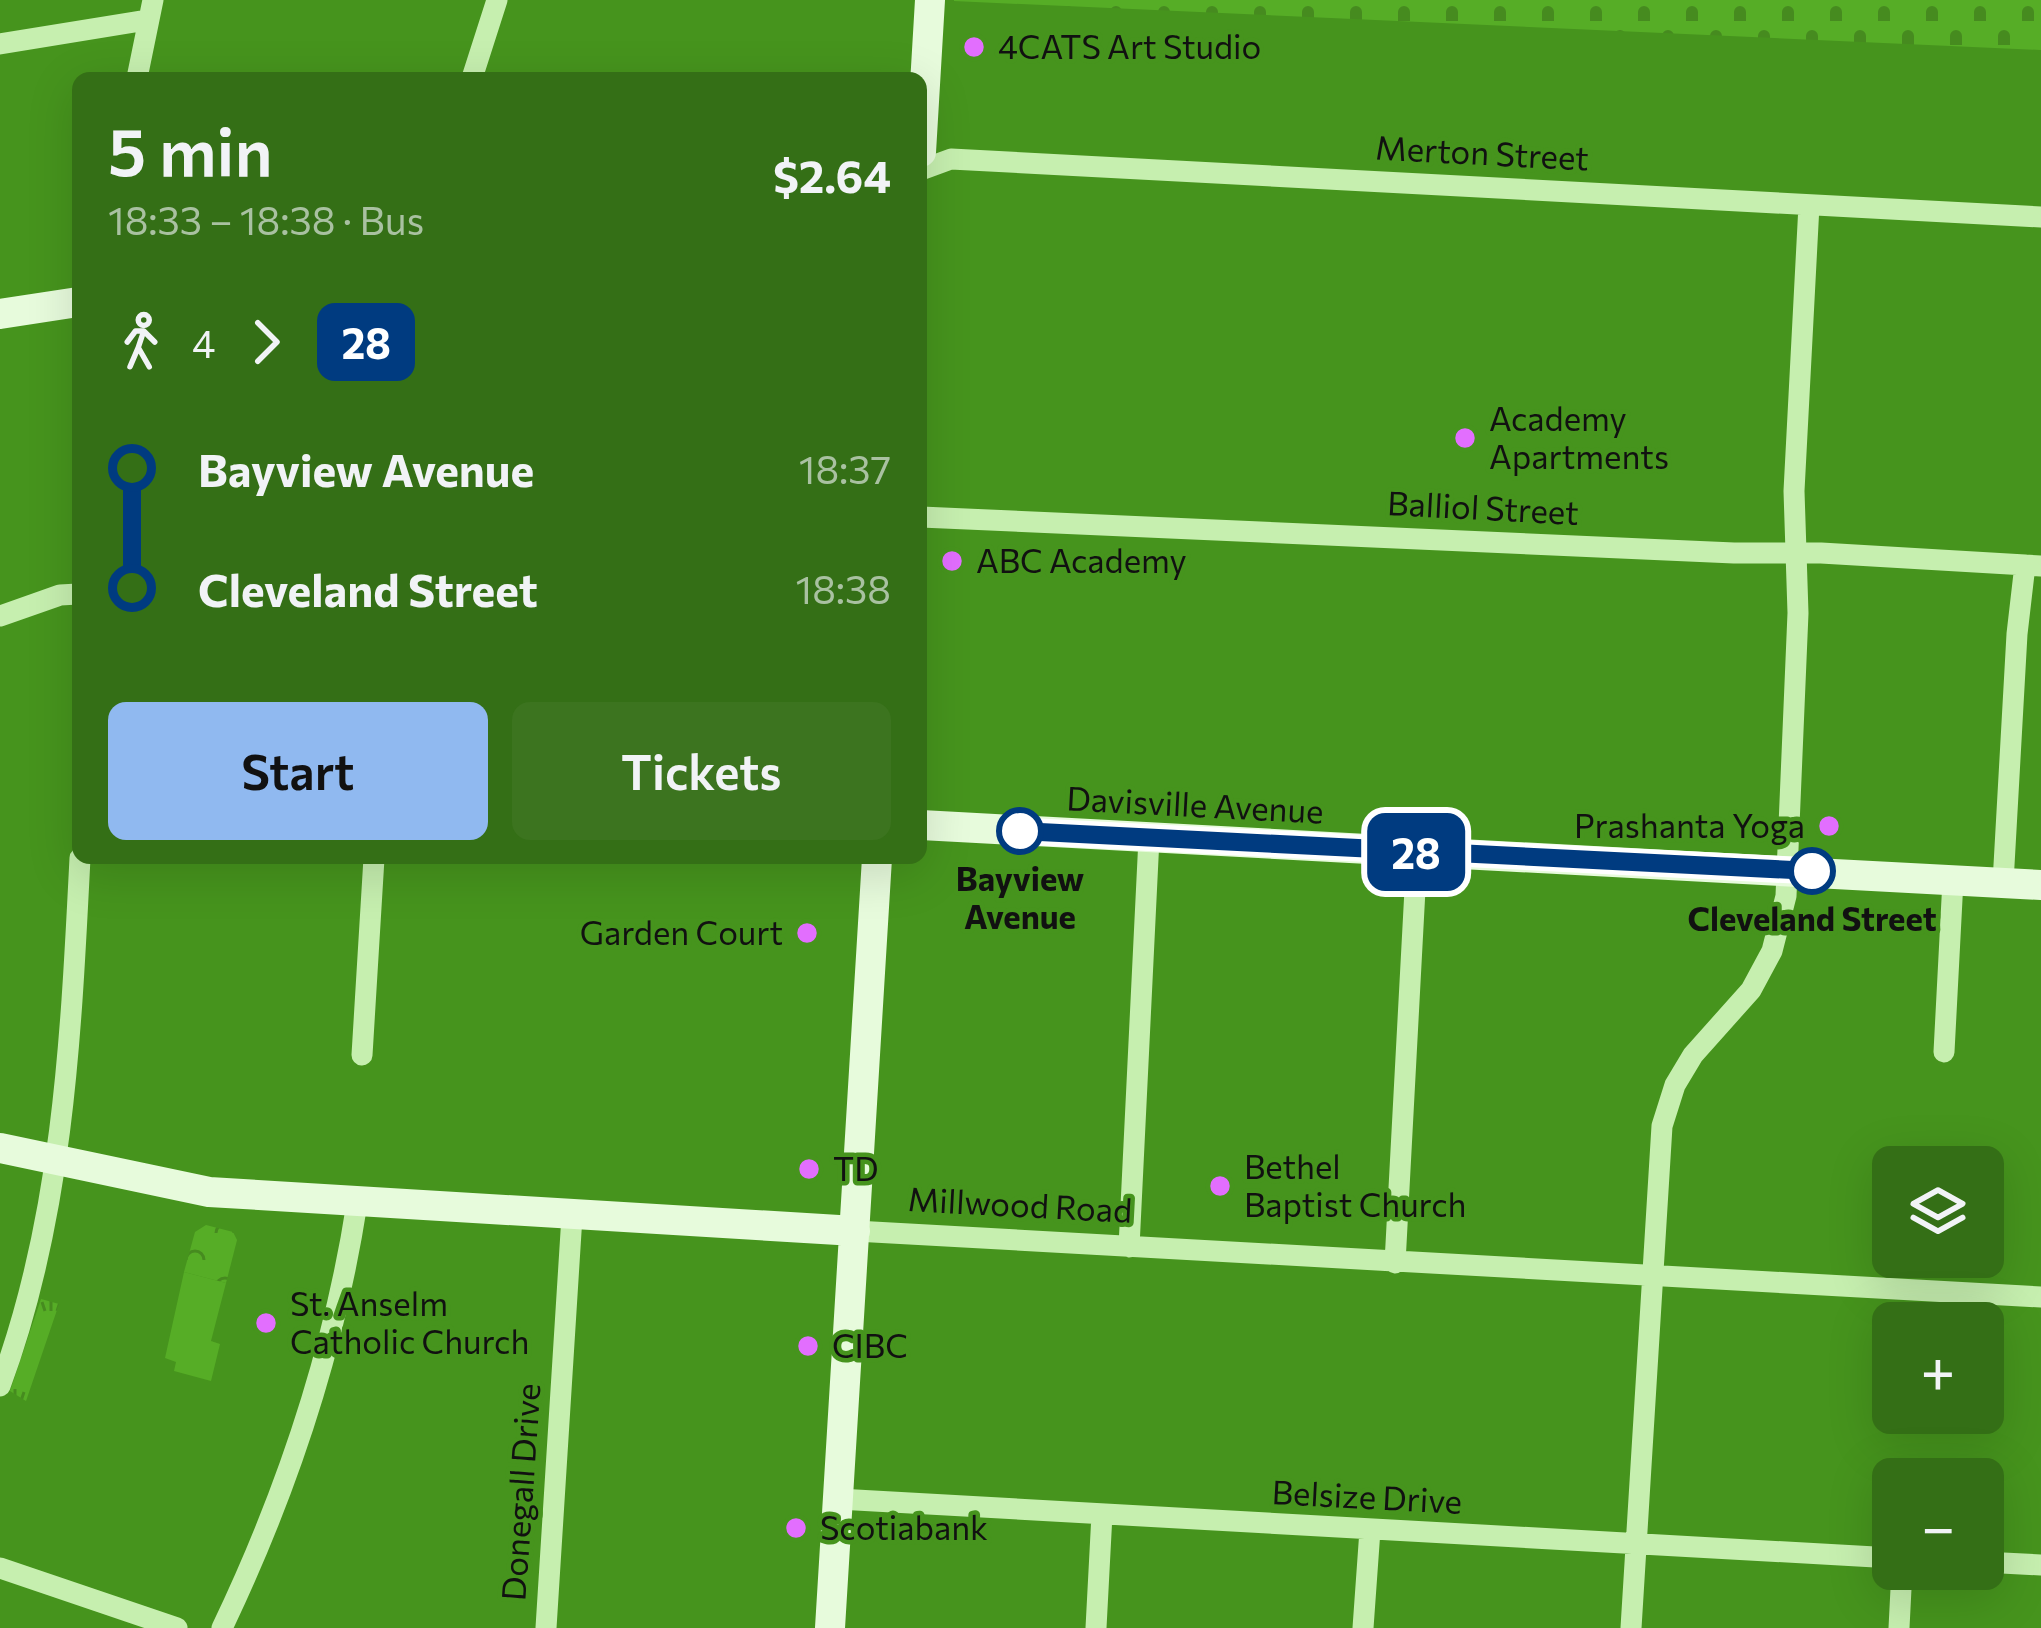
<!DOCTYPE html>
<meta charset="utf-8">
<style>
body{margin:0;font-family:Commissioner,sans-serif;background:#3c741f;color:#f1f3f6;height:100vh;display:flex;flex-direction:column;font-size:45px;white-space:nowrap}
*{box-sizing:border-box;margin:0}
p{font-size:39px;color:#a9c1a1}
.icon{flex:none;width:66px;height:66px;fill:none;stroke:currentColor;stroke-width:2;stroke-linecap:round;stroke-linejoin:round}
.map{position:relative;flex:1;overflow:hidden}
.drawer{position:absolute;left:72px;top:72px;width:855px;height:792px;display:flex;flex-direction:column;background:#346f16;border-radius:18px;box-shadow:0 12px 48px #0002}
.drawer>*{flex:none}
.badge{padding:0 24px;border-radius:18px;font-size:42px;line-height:78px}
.controls{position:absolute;left:1872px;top:1146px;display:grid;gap:24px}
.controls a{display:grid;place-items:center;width:132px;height:132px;border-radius:18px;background:#346f16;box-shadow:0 12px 48px #0002;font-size:60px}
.map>.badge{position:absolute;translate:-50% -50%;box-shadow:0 0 0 6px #fff}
.legs{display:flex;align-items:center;gap:18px;height:132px;padding:0 36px;font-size:39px}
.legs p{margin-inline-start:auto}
.summary{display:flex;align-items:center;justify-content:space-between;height:204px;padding:0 36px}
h1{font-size:66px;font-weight:600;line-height:90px}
.primary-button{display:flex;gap:24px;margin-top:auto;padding:24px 36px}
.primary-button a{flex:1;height:138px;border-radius:18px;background:#90b9f0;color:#111;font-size:48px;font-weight:600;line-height:138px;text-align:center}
.primary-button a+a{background:#3c741f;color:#f1f3f6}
ul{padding:0 36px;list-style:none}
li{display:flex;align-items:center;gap:42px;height:120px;font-size:45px}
li i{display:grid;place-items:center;width:18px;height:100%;margin:0 15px;background:currentColor}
li i::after{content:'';width:30px;height:30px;margin:-15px;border:9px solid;border-radius:50%;background:#346f16}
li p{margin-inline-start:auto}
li:first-child i{background:linear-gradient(#0000 50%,currentColor 0)}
li:last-child i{background:linear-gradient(currentColor 50%,#0000 0)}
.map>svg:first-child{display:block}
.grass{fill:url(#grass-tufts)}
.cemetery{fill:url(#cemetery-stones)}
.park{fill:url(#park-crowns)}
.garden{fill:#56ad26}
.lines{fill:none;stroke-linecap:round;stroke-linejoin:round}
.street{stroke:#c6efaf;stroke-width:21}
.secondary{stroke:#e7fbdc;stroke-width:30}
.line-1-casing{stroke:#fff;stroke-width:27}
.line-1{stroke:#003b80;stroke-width:18}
.poi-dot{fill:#e26efe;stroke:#46941d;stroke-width:4.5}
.stop-1-dot{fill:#fff;stroke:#003b80;stroke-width:6}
.labels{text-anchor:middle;stroke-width:9;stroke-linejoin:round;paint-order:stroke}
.poi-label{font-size:33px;fill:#111;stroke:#46941d;text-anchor:start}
.street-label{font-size:33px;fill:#111;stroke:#46941d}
.stop-label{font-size:33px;font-weight:bold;fill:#111;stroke:#46941d}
</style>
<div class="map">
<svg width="2041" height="1628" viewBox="0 0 2041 1628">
<defs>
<pattern id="grass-tufts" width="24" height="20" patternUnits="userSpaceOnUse" patternTransform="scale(3)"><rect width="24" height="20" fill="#56ad26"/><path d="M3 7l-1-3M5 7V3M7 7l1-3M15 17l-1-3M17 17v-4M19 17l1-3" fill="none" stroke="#468b1f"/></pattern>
<pattern id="cemetery-stones" width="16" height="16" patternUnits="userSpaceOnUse" patternTransform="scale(3)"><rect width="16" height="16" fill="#56ad26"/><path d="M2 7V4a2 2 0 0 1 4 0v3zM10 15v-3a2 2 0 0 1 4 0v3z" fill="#468b1f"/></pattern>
<pattern id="park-crowns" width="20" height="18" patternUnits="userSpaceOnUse" patternTransform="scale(3)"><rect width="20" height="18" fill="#56ad26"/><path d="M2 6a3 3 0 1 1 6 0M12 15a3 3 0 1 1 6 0" fill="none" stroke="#468b1f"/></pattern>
</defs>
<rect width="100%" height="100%" fill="#46941d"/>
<path class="grass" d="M41 1299 59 1304 26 1401 10 1391Z"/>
<path class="cemetery" d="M2041 0V50L954 1V0Z"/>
<path class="park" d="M206 1225 233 1232 237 1240 226 1283 184 1272 195 1232Z"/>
<path class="garden" d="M184 1272 226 1283 211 1341 220 1344 211 1381 174 1371 176 1362 165 1358Z"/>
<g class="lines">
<path class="street" d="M0 44 147 20
M137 78 153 0
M472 78 497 0
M921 170 951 159 2041 217
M921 517 1734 553H1821L2041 566
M0 616 60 595 78 594
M2003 883 2017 634 2025 565
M1944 1052 1953 880
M362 1055 374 858
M855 1231 2041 1297
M1129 1247 1149 838
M1395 1263 1417 852
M0 1386C63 1217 71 1036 80 858
M838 1499 1893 1558
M1983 1562 2041 1565
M0 1568 177 1628
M222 1628C287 1492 334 1352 357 1203
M546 1628 572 1216
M1096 1628 1102 1514
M1363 1628 1370 1530
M1631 1628 1662 1126 1675 1085 1693 1055 1751 990 1772 951 1786 896 1798 613 1794 491 1809 205
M1899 1628 1902 1569"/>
<path class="secondary" d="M921 152 930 0
M0 314 78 302
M921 825 2041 885
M0 1148 209 1192 855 1231
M830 1628 877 858"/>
</g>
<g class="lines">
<defs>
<path id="line-1" d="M1020 831 1812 871"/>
</defs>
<use href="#line-1" class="line-1-casing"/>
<use href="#line-1" class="line-1"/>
</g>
<g class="poi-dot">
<circle cx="974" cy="47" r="12"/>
<circle cx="1465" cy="438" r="12"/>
<circle cx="952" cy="561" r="12"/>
<circle cx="1829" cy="826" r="12"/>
<circle cx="807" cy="933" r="12"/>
<circle cx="809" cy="1169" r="12"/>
<circle cx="1220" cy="1186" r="12"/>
<circle cx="266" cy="1323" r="12"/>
<circle cx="808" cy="1346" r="12"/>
<circle cx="796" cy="1528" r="12"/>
</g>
<g class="stop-1-dot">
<circle cx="1020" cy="831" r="21"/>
<circle cx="1812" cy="871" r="21"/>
</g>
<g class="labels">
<g class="poi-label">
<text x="998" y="59">4CATS Art Studio</text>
<text x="1489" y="431">Academy<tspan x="1489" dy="38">Apartments</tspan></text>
<text x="976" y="573">ABC Academy</text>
<text x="1805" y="838" text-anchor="end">Prashanta Yoga</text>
<text x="783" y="945" text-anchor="end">Garden Court</text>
<text x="1244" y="1179">Bethel<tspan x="1244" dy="38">Baptist Church</tspan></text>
<text x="833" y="1181">TD</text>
<text x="290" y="1316">St. Anselm<tspan x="290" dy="38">Catholic Church</tspan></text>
<text x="832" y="1358">CIBC</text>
<text x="820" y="1540">Scotiabank</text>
</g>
<g class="street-label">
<text transform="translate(1482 153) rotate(3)" y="12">Merton Street</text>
<text transform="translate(1483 508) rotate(3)" y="12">Balliol Street</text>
<text transform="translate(1195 805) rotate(3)" y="12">Davisville Avenue</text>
<text transform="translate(1020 1205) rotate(3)" y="12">Millwood Road</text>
<text transform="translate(521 1492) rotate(-86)" y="12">Donegall Drive</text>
<text transform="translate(1367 1497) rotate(3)" y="12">Belsize Drive</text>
</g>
<g class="stop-label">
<text x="1020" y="891">Bayview<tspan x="1020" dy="38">Avenue</tspan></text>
<text x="1812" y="931">Cleveland Street</text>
</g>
</g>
</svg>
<div class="controls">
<a><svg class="icon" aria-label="layers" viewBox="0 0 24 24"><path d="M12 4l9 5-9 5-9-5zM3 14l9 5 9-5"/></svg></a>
<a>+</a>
<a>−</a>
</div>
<b class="badge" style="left:1416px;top:852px;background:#003b80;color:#fff">28</b>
<section class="drawer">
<div class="summary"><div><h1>5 min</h1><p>18:33 – 18:38 · Bus</p></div><b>$2.64</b></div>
<div class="legs"><svg class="icon" aria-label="walk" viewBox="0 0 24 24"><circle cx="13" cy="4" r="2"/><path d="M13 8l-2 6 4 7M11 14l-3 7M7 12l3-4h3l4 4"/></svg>4<svg class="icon" aria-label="forward" viewBox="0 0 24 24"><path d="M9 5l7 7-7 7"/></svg><b class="badge" style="background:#003b80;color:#fff">28</b></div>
<ul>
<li><i style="color:#003b80"></i><b>Bayview Avenue</b><p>18:37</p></li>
<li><i style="color:#003b80"></i><b>Cleveland Street</b><p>18:38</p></li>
</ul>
<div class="primary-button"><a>Start</a><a>Tickets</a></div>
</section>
</div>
